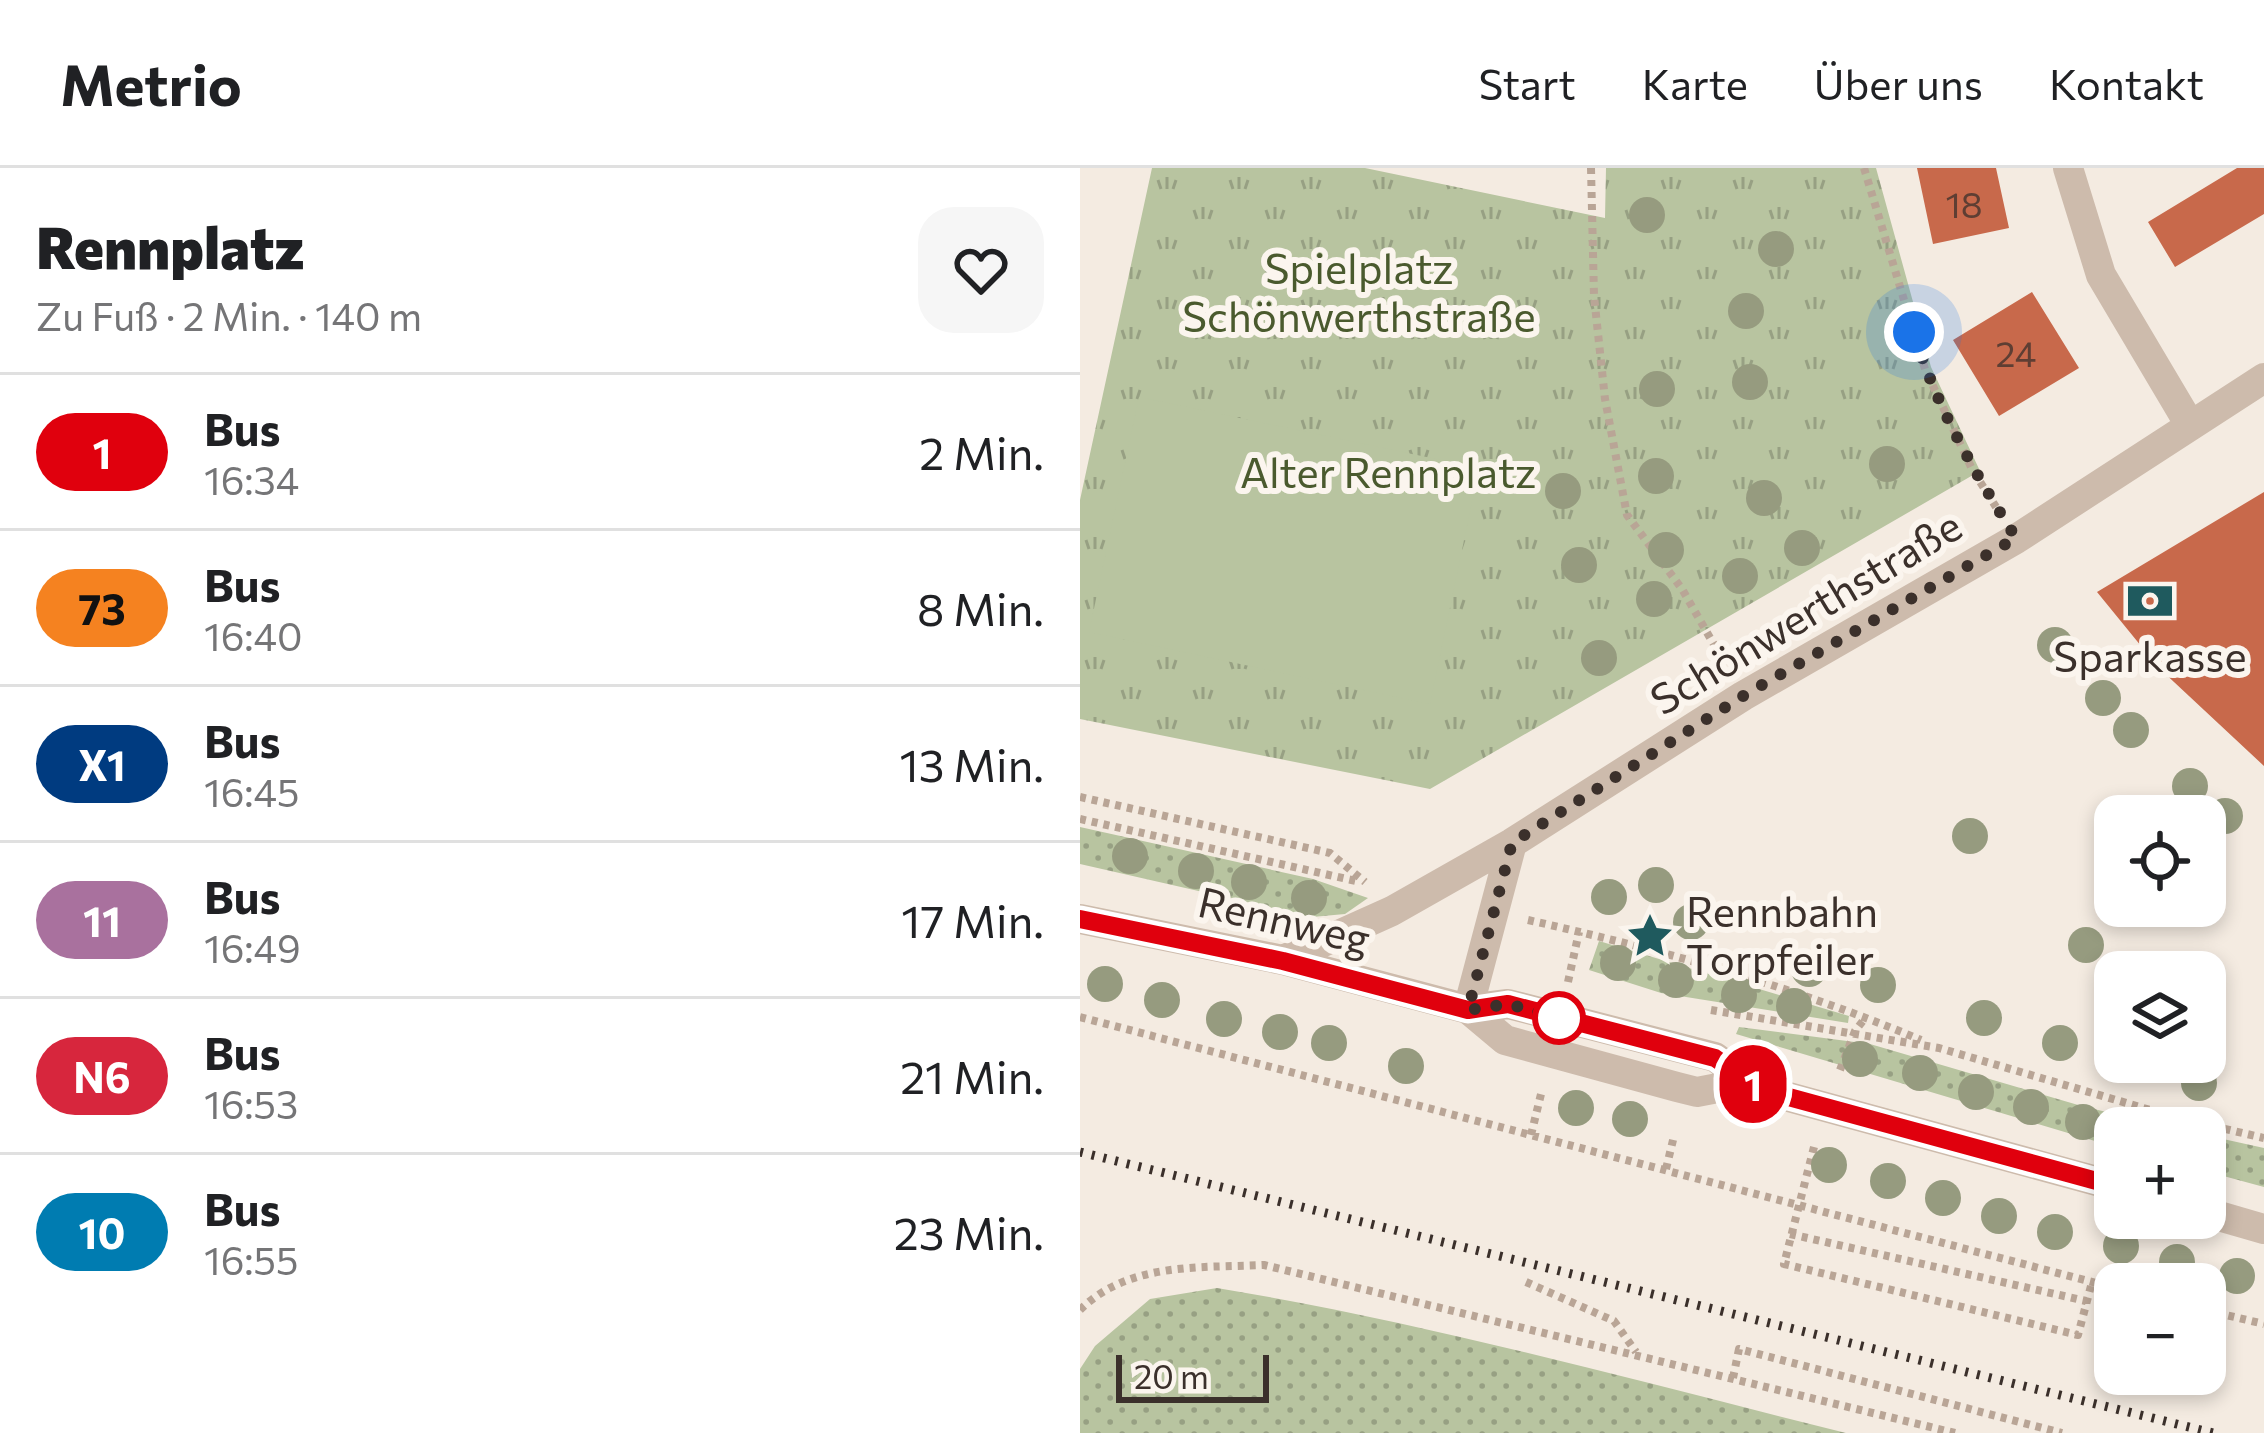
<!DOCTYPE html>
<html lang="de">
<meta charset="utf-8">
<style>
body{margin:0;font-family:Commissioner,sans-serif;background:#f6f6f6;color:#202124;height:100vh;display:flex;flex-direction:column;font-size:45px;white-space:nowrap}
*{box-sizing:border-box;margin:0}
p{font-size:39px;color:#757577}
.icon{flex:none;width:66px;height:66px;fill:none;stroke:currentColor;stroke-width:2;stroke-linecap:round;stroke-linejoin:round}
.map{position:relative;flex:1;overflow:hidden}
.sheet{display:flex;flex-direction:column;background:#fff;width:1080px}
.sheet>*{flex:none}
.badge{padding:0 24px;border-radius:39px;font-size:42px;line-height:78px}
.controls{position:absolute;left:1014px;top:627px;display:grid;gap:24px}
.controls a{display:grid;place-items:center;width:132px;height:132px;border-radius:24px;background:#fff;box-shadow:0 6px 18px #0003;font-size:60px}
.scale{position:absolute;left:36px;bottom:30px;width:153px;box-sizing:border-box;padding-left:12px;border:6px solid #3b302b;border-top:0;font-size:33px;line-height:42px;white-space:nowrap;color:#3b302b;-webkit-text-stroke:9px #fbf5ee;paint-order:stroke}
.you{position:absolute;width:60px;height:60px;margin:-30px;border:9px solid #fff;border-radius:50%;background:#1a73e8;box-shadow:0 0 0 18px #1a73e833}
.map>.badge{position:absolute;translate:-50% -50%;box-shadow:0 0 0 6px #fff}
.round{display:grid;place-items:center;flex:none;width:126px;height:126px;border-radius:36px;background:#f6f6f6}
.summary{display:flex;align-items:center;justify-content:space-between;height:204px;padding:0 36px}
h1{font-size:57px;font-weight:800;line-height:90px}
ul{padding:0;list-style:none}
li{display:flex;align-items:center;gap:36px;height:156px;padding:0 36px;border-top:3px solid #e0e0e0}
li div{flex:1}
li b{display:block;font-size:45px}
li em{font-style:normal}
li .badge{min-width:132px;font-weight:700;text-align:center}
header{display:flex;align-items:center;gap:72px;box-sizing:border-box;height:168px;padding:0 60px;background:#fff;border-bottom:3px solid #e0e0e0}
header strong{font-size:57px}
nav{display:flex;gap:66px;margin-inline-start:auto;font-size:42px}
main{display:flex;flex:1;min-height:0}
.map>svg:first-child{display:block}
.grass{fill:url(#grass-dots)}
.park{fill:url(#park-tufts)}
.pitch{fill:#b8c4a0}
.building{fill:#c8694b}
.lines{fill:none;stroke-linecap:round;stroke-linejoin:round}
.path{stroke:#b9a596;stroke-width:8;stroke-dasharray:6 6;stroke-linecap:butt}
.minor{stroke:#cdbbac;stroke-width:30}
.rail{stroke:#3b302b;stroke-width:9;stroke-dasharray:3 9;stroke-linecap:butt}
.tree{fill:#969b7f}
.line-casing{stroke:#fff;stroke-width:27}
.line{stroke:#e0000d;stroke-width:18}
.walk{stroke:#3b302b;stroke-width:12;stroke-dasharray:0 21.6}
.stop-dot{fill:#fff;stroke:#e0000d;stroke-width:6}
.labels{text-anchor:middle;stroke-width:12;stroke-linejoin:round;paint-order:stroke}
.number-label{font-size:36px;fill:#5e3e33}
.park-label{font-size:42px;fill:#4a5a2e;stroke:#fbf5ee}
.street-label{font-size:42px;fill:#3b302b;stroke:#fbf5ee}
.poi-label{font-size:42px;fill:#3b302b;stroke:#fbf5ee}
</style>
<header>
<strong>Metrio</strong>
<nav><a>Start</a><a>Karte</a><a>Über uns</a><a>Kontakt</a></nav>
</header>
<main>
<section class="sheet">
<div class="summary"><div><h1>Rennplatz</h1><p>Zu Fuß · 2 Min. · 140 m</p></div><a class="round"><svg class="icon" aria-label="heart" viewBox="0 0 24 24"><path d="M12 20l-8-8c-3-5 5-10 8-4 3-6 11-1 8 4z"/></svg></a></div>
<ul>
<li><span class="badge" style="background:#e0000d;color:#fff">1</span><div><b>Bus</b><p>16:34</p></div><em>2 Min.</em></li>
<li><span class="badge" style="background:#f58220;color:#111">73</span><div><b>Bus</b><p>16:40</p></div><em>8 Min.</em></li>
<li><span class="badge" style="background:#003b80;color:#fff">X1</span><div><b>Bus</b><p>16:45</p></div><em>13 Min.</em></li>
<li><span class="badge" style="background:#a9719e;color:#fff">11</span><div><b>Bus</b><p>16:49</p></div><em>17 Min.</em></li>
<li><span class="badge" style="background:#d7263d;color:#fff">N6</span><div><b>Bus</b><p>16:53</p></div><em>21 Min.</em></li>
<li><span class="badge" style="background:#007cb1;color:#fff">10</span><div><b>Bus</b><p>16:55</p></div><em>23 Min.</em></li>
</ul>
</section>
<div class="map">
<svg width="1184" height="1265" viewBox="0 0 1184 1265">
<defs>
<pattern id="grass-dots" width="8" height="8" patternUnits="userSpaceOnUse" patternTransform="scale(3)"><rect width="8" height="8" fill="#b8c4a0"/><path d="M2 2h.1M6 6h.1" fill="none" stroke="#97a083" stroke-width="1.8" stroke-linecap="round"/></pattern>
<pattern id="park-tufts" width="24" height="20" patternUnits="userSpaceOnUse" patternTransform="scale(3)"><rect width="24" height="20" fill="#b8c4a0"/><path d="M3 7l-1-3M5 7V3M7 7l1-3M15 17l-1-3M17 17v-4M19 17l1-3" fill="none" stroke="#97a083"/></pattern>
</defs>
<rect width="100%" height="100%" fill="#f4ebe1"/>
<path class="grass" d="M0 659 233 711 288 730 265 746 232 749 0 696Z
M519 773 769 848 768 855 581 825 509 802Z
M659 859 790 876 1005 939 1096 960H1035V979L656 866Z
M1125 967 1184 980V1019L1125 1003Z
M137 1120C349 1155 557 1213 766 1265H0V1201L15 1178 70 1131Z"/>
<path class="park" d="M72 0H285L525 50 526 0H796L851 199 900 303 350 621 0 551V332Z"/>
<path class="pitch" d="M59 229 399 300 350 536 9 464Z"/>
<path class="building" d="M837 0H916L929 60 853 76Z
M1157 0H1184V46L1095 99 1068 54Z
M952 124 999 200 919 248 873 172Z
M1184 324V598L1079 500 1017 424Z"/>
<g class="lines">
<path class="path" d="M511 0 514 128 525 231 547 347 602 421 644 494
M784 0 845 201 892 301 916 339
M0 629 250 685 285 714
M0 651 276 713
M448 752C582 782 715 819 841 872
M488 814 499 764
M631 842 859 880 1094 949 1184 970
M0 849 1035 1120
M760 902 775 863 786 849
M451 967 462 922
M734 979 704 1096 998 1167 1012 1114
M586 1001 594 968
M710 1066 1006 1133
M446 1114 534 1153 556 1184
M0 1142C48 1094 120 1100 184 1097L875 1265
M1125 1142 1184 1156
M653 1210 659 1181 982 1265"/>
<path class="minor" d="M988 0 1021 107 1110 257
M0 751 203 792 388 841 428 836 635 889 669 914 705 928 1035 1018
M203 792 312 743 432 675 663 528 936 371 1184 210
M388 841 425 872 597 919 617 924 669 914
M388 841 432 675
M1125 1044 1184 1061"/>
<path class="rail" d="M0 984 1133 1265"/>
</g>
<g class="tree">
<circle cx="567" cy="47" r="18"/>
<circle cx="696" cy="81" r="18"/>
<circle cx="666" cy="143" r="18"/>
<circle cx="670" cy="214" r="18"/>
<circle cx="577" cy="221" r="18"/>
<circle cx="807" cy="296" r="18"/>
<circle cx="576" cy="308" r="18"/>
<circle cx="483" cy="323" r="18"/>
<circle cx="684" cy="330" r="18"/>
<circle cx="722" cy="380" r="18"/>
<circle cx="586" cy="382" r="18"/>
<circle cx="499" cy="397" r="18"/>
<circle cx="660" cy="408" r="18"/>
<circle cx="574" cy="431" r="18"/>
<circle cx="975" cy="477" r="18"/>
<circle cx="519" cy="490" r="18"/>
<circle cx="1023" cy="530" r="18"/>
<circle cx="1051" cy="562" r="18"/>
<circle cx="1110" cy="618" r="18"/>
<circle cx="1145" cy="648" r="18"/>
<circle cx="890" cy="668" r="18"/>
<circle cx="50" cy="688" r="18"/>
<circle cx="116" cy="703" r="18"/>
<circle cx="169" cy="714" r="18"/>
<circle cx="576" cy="717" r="18"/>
<circle cx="529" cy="729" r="18"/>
<circle cx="229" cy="730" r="18"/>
<circle cx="611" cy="754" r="18"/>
<circle cx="1006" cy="777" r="18"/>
<circle cx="538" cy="795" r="18"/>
<circle cx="729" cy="801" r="18"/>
<circle cx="596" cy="812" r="18"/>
<circle cx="25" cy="816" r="18"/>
<circle cx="798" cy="817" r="18"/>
<circle cx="659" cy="827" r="18"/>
<circle cx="82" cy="832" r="18"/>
<circle cx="714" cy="838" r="18"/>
<circle cx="904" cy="850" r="18"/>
<circle cx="144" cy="851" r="18"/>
<circle cx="200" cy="864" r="18"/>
<circle cx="249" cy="875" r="18"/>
<circle cx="980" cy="875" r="18"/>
<circle cx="780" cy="891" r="18"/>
<circle cx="326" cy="898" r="18"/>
<circle cx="840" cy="905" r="18"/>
<circle cx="1119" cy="915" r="18"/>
<circle cx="896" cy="924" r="18"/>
<circle cx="951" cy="939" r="18"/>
<circle cx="496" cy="940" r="18"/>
<circle cx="550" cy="951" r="18"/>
<circle cx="1003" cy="954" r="18"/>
<circle cx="749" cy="997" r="18"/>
<circle cx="808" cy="1013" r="18"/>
<circle cx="863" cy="1030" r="18"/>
<circle cx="919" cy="1048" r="18"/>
<circle cx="975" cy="1064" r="18"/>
<circle cx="1041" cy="1078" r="18"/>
<circle cx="1097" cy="1094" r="18"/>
<circle cx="1157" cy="1108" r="18"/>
</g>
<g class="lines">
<defs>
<path id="line" d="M0 751 203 793 388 842 428 836 635 890 669 914 705 928 1035 1018"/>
</defs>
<use href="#line" class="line-casing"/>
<use href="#line" class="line"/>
<path class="walk" d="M479 850 428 836 388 842 432 675 663 528 936 370C895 305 856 239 834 164"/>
</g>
<defs>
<symbol id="bank-bare" viewBox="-9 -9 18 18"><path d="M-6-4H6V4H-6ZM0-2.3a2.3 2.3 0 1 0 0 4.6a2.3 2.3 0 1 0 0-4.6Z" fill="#1f5a5e" stroke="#fbf5ee" stroke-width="2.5" paint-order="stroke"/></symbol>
<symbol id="sight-bare" viewBox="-9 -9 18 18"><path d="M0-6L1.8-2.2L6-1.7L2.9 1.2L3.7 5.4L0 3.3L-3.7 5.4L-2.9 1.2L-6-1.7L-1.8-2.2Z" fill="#1f5a5e" stroke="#fbf5ee" stroke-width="2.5" paint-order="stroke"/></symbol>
</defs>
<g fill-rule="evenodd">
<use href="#bank-bare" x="1037" y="400" width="66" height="66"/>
<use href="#sight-bare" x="537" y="735" width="66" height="66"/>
</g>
<circle class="stop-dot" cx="479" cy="850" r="24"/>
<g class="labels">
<g class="number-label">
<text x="884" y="50">18</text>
<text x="936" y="199">24</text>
</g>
<g class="park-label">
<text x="279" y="116">Spielplatz<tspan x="279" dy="48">Schönwerthstraße</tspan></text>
<text x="308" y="320">Alter Rennplatz</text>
</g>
<g class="street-label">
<text transform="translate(726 445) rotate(-31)" y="15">Schönwerthstraße</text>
<text transform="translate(204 753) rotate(13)" y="15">Rennweg</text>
</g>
<g class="poi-label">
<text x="1070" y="504">Sparkasse</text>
<text x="606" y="759" text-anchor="start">Rennbahn<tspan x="606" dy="48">Torpfeiler</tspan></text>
</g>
</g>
</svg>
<div class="controls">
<a><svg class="icon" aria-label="locate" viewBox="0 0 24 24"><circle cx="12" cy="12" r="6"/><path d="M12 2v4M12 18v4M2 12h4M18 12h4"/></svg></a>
<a><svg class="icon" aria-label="layers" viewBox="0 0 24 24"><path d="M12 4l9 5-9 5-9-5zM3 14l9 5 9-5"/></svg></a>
<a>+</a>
<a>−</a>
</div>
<div class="scale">20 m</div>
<div class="you" style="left:834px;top:164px"></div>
<b class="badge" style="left:673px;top:916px;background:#e0000d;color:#fff">1</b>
</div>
</main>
